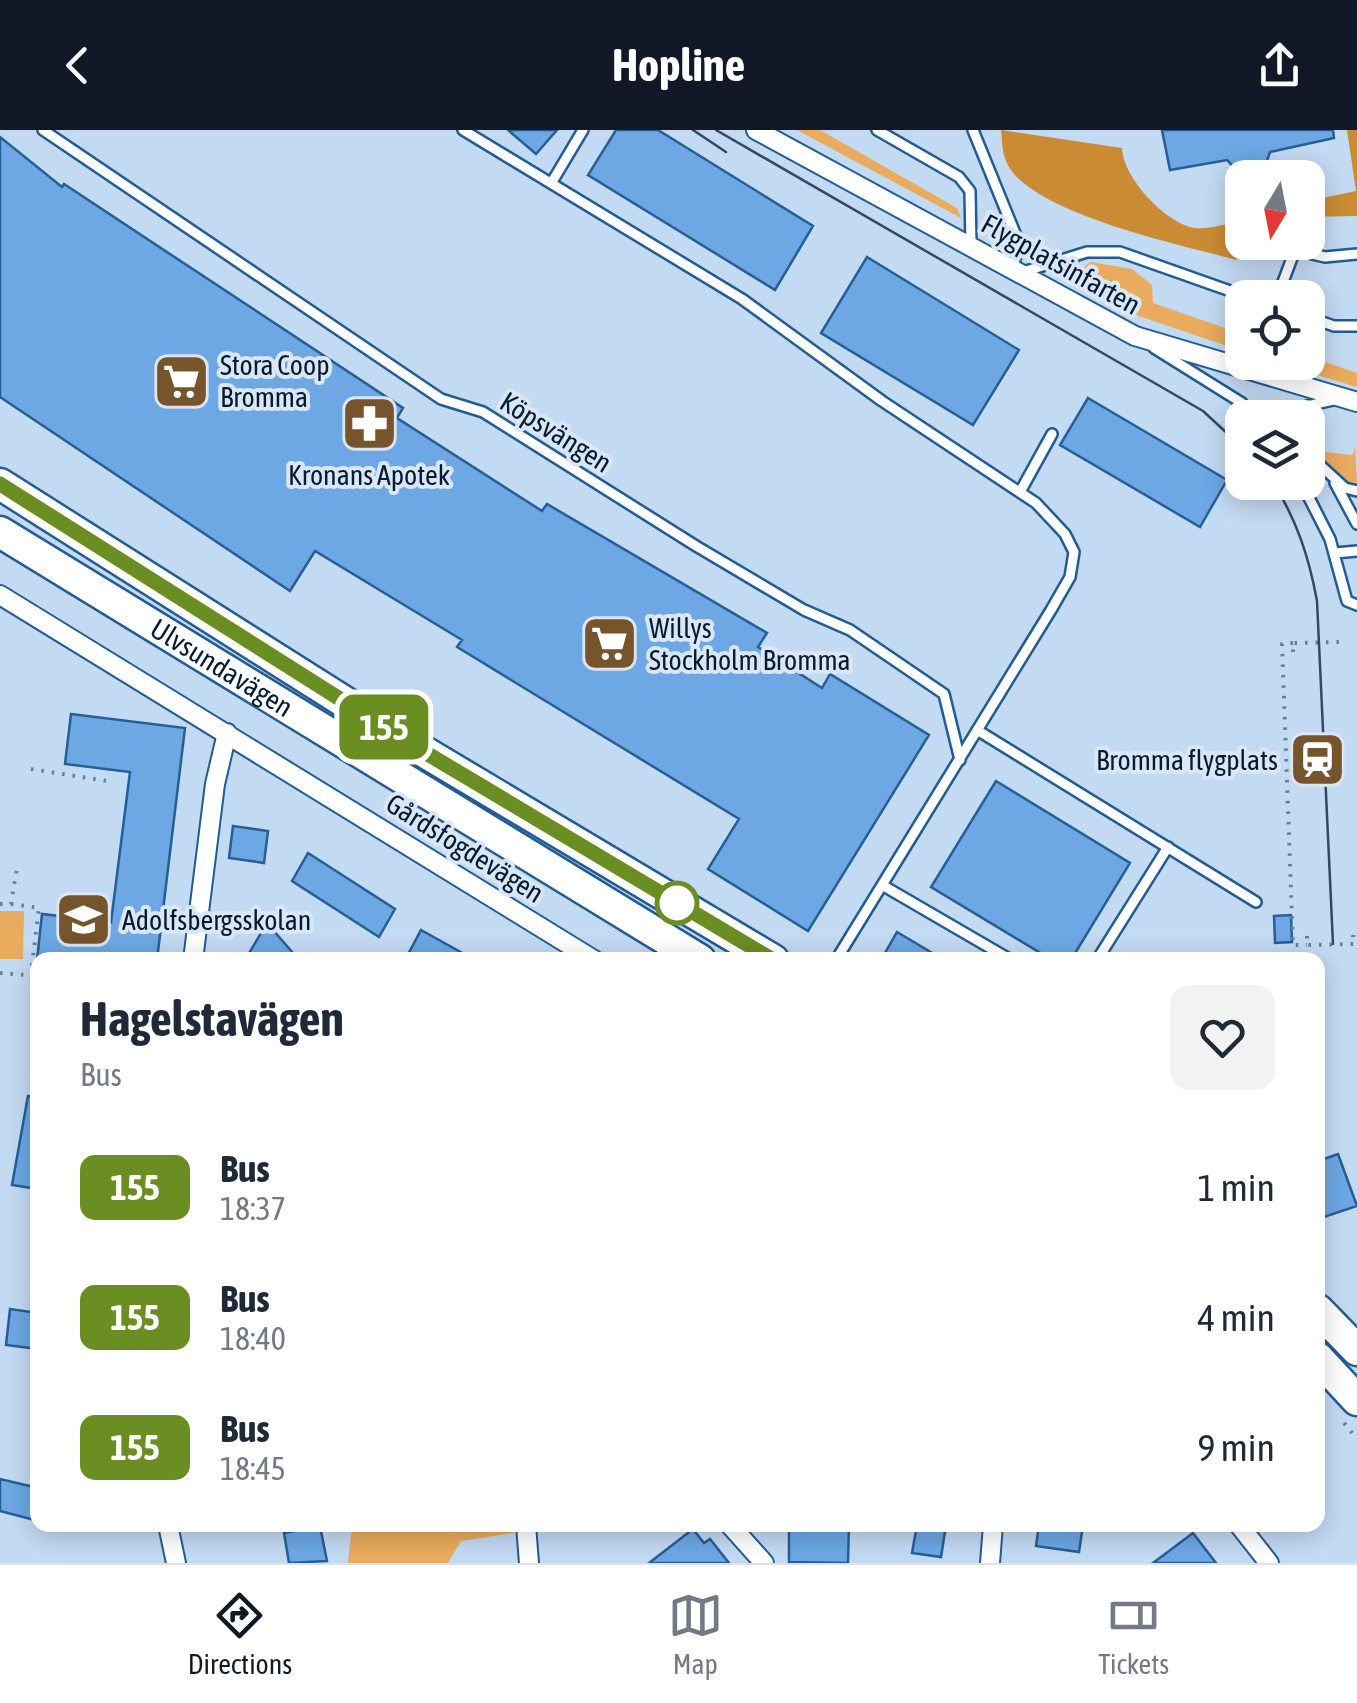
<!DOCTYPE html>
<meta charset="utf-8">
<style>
body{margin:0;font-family:"Asap Condensed",sans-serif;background:#f2f2f3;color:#1f2937;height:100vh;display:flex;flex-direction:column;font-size:38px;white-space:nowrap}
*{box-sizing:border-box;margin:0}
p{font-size:32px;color:#747a83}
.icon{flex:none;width:55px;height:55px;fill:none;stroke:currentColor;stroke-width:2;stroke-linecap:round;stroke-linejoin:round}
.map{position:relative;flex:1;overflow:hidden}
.details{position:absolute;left:30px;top:822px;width:1295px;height:580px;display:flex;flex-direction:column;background:#fff;border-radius:20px;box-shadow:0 5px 25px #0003}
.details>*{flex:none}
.badge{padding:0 20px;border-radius:15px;font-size:35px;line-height:65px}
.needle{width:65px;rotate:190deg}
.controls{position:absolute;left:1225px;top:30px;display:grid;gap:20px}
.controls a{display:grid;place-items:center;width:100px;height:100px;border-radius:20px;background:#fff;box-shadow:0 5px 25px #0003;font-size:50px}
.map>.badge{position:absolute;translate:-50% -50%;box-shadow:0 0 0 5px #fff}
.round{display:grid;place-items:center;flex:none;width:105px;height:105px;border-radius:20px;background:#f2f2f3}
.summary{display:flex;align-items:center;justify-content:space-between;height:170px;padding:0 50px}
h1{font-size:48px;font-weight:700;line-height:75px}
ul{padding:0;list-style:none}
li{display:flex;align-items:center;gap:30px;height:130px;padding:0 50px}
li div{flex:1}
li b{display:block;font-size:38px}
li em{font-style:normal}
li .badge{min-width:110px;font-weight:700;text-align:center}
header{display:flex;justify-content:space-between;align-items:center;height:130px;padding:0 50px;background:#111827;color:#fff;font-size:45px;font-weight:700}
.dock{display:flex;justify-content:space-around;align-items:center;height:140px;border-top:2px solid #e0e1e3;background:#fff;font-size:28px;color:#747a83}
.dock a{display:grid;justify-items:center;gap:5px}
.dock .active{color:#111827}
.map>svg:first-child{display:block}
.green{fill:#e9ab5d}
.forest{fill:#cb8b35}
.building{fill:#6da7e4;stroke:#255f96;stroke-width:2.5}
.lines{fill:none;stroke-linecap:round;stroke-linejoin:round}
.lane-casing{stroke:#225c93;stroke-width:14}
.street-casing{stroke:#225c93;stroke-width:22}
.primary-casing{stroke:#225c93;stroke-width:35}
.path{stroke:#687f97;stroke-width:4;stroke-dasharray:2.5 8;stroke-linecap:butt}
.lane{stroke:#fff;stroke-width:9}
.street{stroke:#fff;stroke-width:18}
.primary{stroke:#fff;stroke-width:30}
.tram{stroke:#324961;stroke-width:2.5}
.line-casing{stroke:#fff;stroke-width:22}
.line{stroke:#6b8e23;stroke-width:15}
.stop-dot{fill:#fff;stroke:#6b8e23;stroke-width:5}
.labels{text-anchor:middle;stroke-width:8;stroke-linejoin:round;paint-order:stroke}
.street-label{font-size:28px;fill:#041c33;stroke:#dae6f3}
.poi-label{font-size:28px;fill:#041c33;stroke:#dae6f3;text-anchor:start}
</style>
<header><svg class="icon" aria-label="back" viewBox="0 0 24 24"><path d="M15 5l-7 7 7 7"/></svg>Hopline<svg class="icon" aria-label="share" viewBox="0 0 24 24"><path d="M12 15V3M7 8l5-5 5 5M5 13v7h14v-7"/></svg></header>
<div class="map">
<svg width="1357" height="1433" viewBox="0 0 1357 1433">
<rect width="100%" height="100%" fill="#c3daf3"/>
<path class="green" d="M797 0H820L957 78 961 88Z
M1091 132 1132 139 1152 155 1153 173 1242 204V221L1133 184 1073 150 1071 145Z
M1308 226 1357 243V257L1277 233 1308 232Z
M1355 316 1357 354 1349 353 1316 321 1353 325Z
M0 781H24L23 829H0Z
M352 1395H514V1403L461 1411 448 1433H348Z"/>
<path class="forest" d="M1001 0 1122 18C1123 47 1164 92 1194 98 1208 100 1229 93 1242 91L1244 113 1237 130C1185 116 1026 83 1006 31 1002 22 1002 9 1001 0Z
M1347 0H1357V86L1308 87V71L1356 61Z"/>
<path class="building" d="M508 0H557L536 24Z
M616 0H658L813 96 775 160 588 45Z
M1162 0H1333L1334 8 1270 22 1263 42 1244 48 1227 30 1170 40Z
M0 7 62 57 64 54 403 278 397 288 542 381 547 374 767 503 758 517 822 558 830 544 929 605 808 801 708 739 739 689 457 517 462 510 315 421 290 461 0 267Z
M867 127 1019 220 973 295 821 203Z
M1088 268 1227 350 1200 397 1060 315Z
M71 584 185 598 157 830H37L42 784 111 792 130 642 65 634Z
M996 651 1130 733 1071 830H1052L931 757Z
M233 696 268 701 264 733 229 728Z
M308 723 395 779 379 807 292 751Z
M1291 785 1292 812 1275 813 1274 786Z
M267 793 299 830H245Z
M421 800 475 830H405Z
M897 802 944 830H881Z
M28 966 38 967V1059L12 1055Z
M1338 1024 1357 1076 1324 1087 1318 1070V1031Z
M10 1179 38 1183V1219L6 1215Z
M0 1349 38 1358V1391L0 1381Z
M789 1395H849L848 1433 789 1432Z
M917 1395H946L941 1427 912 1423Z
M1039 1395H1083L1079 1422 1036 1416Z
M320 1396 327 1431 289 1433 284 1403Z
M693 1399 704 1413 710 1409 729 1433H649Z
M1193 1403 1216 1433H1153Z"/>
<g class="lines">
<defs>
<path id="lane" d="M43 0 441 269 483 282 696 416 804 480 850 500 944 564 960 630
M463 0 742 169 882 271 1036 373 1065 404 1074 422 1070 447 1051 480 836 830
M877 0 959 47 970 61 971 116
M973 0 1019 113 1013 138
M552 52 583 0
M1276 112 1295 120
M1023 142 1087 122H1120L1250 168
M1277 168 1295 120 1325 127 1357 124
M1308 187 1334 196H1357
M1154 218 1242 273 1254 288
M1292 288 1303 277 1333 270
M1308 324 1345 358 1357 361
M1301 352 1330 409 1347 471 1357 475
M1335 353 1357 394
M1020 362 1052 304
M1335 423 1357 421
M977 600 1256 772
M882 755 1011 830
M1097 830 1168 717"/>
<path id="street" d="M756 0 1135 206 1357 272
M0 465 594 830
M193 830 215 654 227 603
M168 1395 176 1433
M526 1395 529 1433
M730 1395 764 1433
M1239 1395 1269 1433
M990 1433 993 1395"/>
<g id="primary">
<path d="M0 354 411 614 773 830"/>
<path id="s1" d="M0 402 700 830"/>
<path d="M1318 1180 1357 1220"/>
<path d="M1318 1228 1357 1270"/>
</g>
</defs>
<use href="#lane" class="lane-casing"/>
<use href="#street" class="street-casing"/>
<use href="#primary" class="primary-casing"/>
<path class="path" d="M1293 513 1282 514 1293 815H1307
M1293 522V513L1341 512
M31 639 107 651
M0 774H11L17 738
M11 774 39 778 31 843
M1307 806V815L1354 814 1353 805
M0 843 38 846
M1344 1293 1357 1309"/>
<use href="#lane" class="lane"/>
<use href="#street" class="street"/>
<use href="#primary" class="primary"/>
<path class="tram" d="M693 0 726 22
M716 0 1203 281 1242 317
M1273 352C1297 391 1309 427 1317 471L1333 814"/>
</g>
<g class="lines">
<defs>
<path id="line" d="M0 354 411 614 773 830"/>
</defs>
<use href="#line" class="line-casing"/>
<use href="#line" class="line"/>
</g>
<defs>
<symbol id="supermarket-square" viewBox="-11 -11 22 22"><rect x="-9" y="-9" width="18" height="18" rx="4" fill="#76552c" stroke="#dae6f3"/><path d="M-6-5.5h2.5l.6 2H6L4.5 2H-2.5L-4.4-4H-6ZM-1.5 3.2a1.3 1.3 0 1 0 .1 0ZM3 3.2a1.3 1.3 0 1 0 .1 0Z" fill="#fff"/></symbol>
<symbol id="pharmacy-square" viewBox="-11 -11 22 22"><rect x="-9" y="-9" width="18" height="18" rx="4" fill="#76552c" stroke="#dae6f3"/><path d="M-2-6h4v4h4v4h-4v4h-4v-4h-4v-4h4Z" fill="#fff"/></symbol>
<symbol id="station-square" viewBox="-11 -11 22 22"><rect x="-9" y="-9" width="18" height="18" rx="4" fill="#76552c" stroke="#dae6f3"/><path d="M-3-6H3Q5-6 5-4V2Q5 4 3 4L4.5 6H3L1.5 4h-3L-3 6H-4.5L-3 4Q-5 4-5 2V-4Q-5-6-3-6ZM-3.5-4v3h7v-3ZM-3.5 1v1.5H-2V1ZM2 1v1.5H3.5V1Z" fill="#fff"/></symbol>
<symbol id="school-square" viewBox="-11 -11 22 22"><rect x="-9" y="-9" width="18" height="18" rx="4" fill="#76552c" stroke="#dae6f3"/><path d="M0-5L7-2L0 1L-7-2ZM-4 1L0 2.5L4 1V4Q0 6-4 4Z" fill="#fff"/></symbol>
</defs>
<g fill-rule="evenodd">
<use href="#supermarket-square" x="150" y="220" width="63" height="63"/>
<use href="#pharmacy-square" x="338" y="262" width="63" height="63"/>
<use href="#supermarket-square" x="578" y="482" width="63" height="63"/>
<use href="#station-square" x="1286" y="598" width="63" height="63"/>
<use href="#school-square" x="52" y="758" width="63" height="63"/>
</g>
<circle class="stop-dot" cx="677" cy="773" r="20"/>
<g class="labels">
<g class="street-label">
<text transform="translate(1061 134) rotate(29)" y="10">Flygplatsinfarten</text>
<text transform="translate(556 302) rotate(32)" y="10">Köpsvängen</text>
<text dy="10" stroke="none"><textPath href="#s1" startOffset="260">Ulvsundavägen</textPath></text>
<text transform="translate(465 718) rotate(32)" y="10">Gårdsfogdevägen</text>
</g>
<g class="poi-label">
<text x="220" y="245">Stora Coop<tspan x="220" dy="32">Bromma</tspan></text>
<text x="369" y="355" text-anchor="middle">Kronans Apotek</text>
<text x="649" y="508">Willys<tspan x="649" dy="32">Stockholm Bromma</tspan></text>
<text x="1278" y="640" text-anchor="end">Bromma flygplats</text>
<text x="122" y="800">Adolfsbergsskolan</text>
</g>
</g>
</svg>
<div class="controls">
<a><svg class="needle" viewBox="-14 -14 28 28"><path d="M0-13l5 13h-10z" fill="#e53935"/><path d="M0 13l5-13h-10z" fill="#747a83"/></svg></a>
<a><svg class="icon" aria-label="locate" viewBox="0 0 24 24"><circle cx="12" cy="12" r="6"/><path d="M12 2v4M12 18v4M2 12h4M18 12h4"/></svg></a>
<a><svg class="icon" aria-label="layers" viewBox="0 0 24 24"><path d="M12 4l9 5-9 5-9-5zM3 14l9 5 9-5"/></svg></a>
</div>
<b class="badge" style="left:384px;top:597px;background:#6b8e23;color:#fff">155</b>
<section class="details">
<div class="summary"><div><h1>Hagelstavägen</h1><p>Bus</p></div><a class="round"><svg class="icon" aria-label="heart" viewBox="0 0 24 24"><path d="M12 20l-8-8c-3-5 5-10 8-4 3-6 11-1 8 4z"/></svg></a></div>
<ul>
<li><span class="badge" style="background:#6b8e23;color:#fff">155</span><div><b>Bus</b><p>18:37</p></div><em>1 min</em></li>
<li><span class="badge" style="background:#6b8e23;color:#fff">155</span><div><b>Bus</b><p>18:40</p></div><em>4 min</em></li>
<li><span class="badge" style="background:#6b8e23;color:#fff">155</span><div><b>Bus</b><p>18:45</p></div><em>9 min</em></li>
</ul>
</section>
</div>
<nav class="dock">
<a class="active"><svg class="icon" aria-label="directions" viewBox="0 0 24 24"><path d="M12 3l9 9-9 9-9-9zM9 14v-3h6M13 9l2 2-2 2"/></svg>Directions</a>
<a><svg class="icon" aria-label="map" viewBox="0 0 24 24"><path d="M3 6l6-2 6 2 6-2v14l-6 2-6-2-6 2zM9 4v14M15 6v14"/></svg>Map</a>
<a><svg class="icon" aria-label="tickets" viewBox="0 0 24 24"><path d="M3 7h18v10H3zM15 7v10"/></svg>Tickets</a>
</nav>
